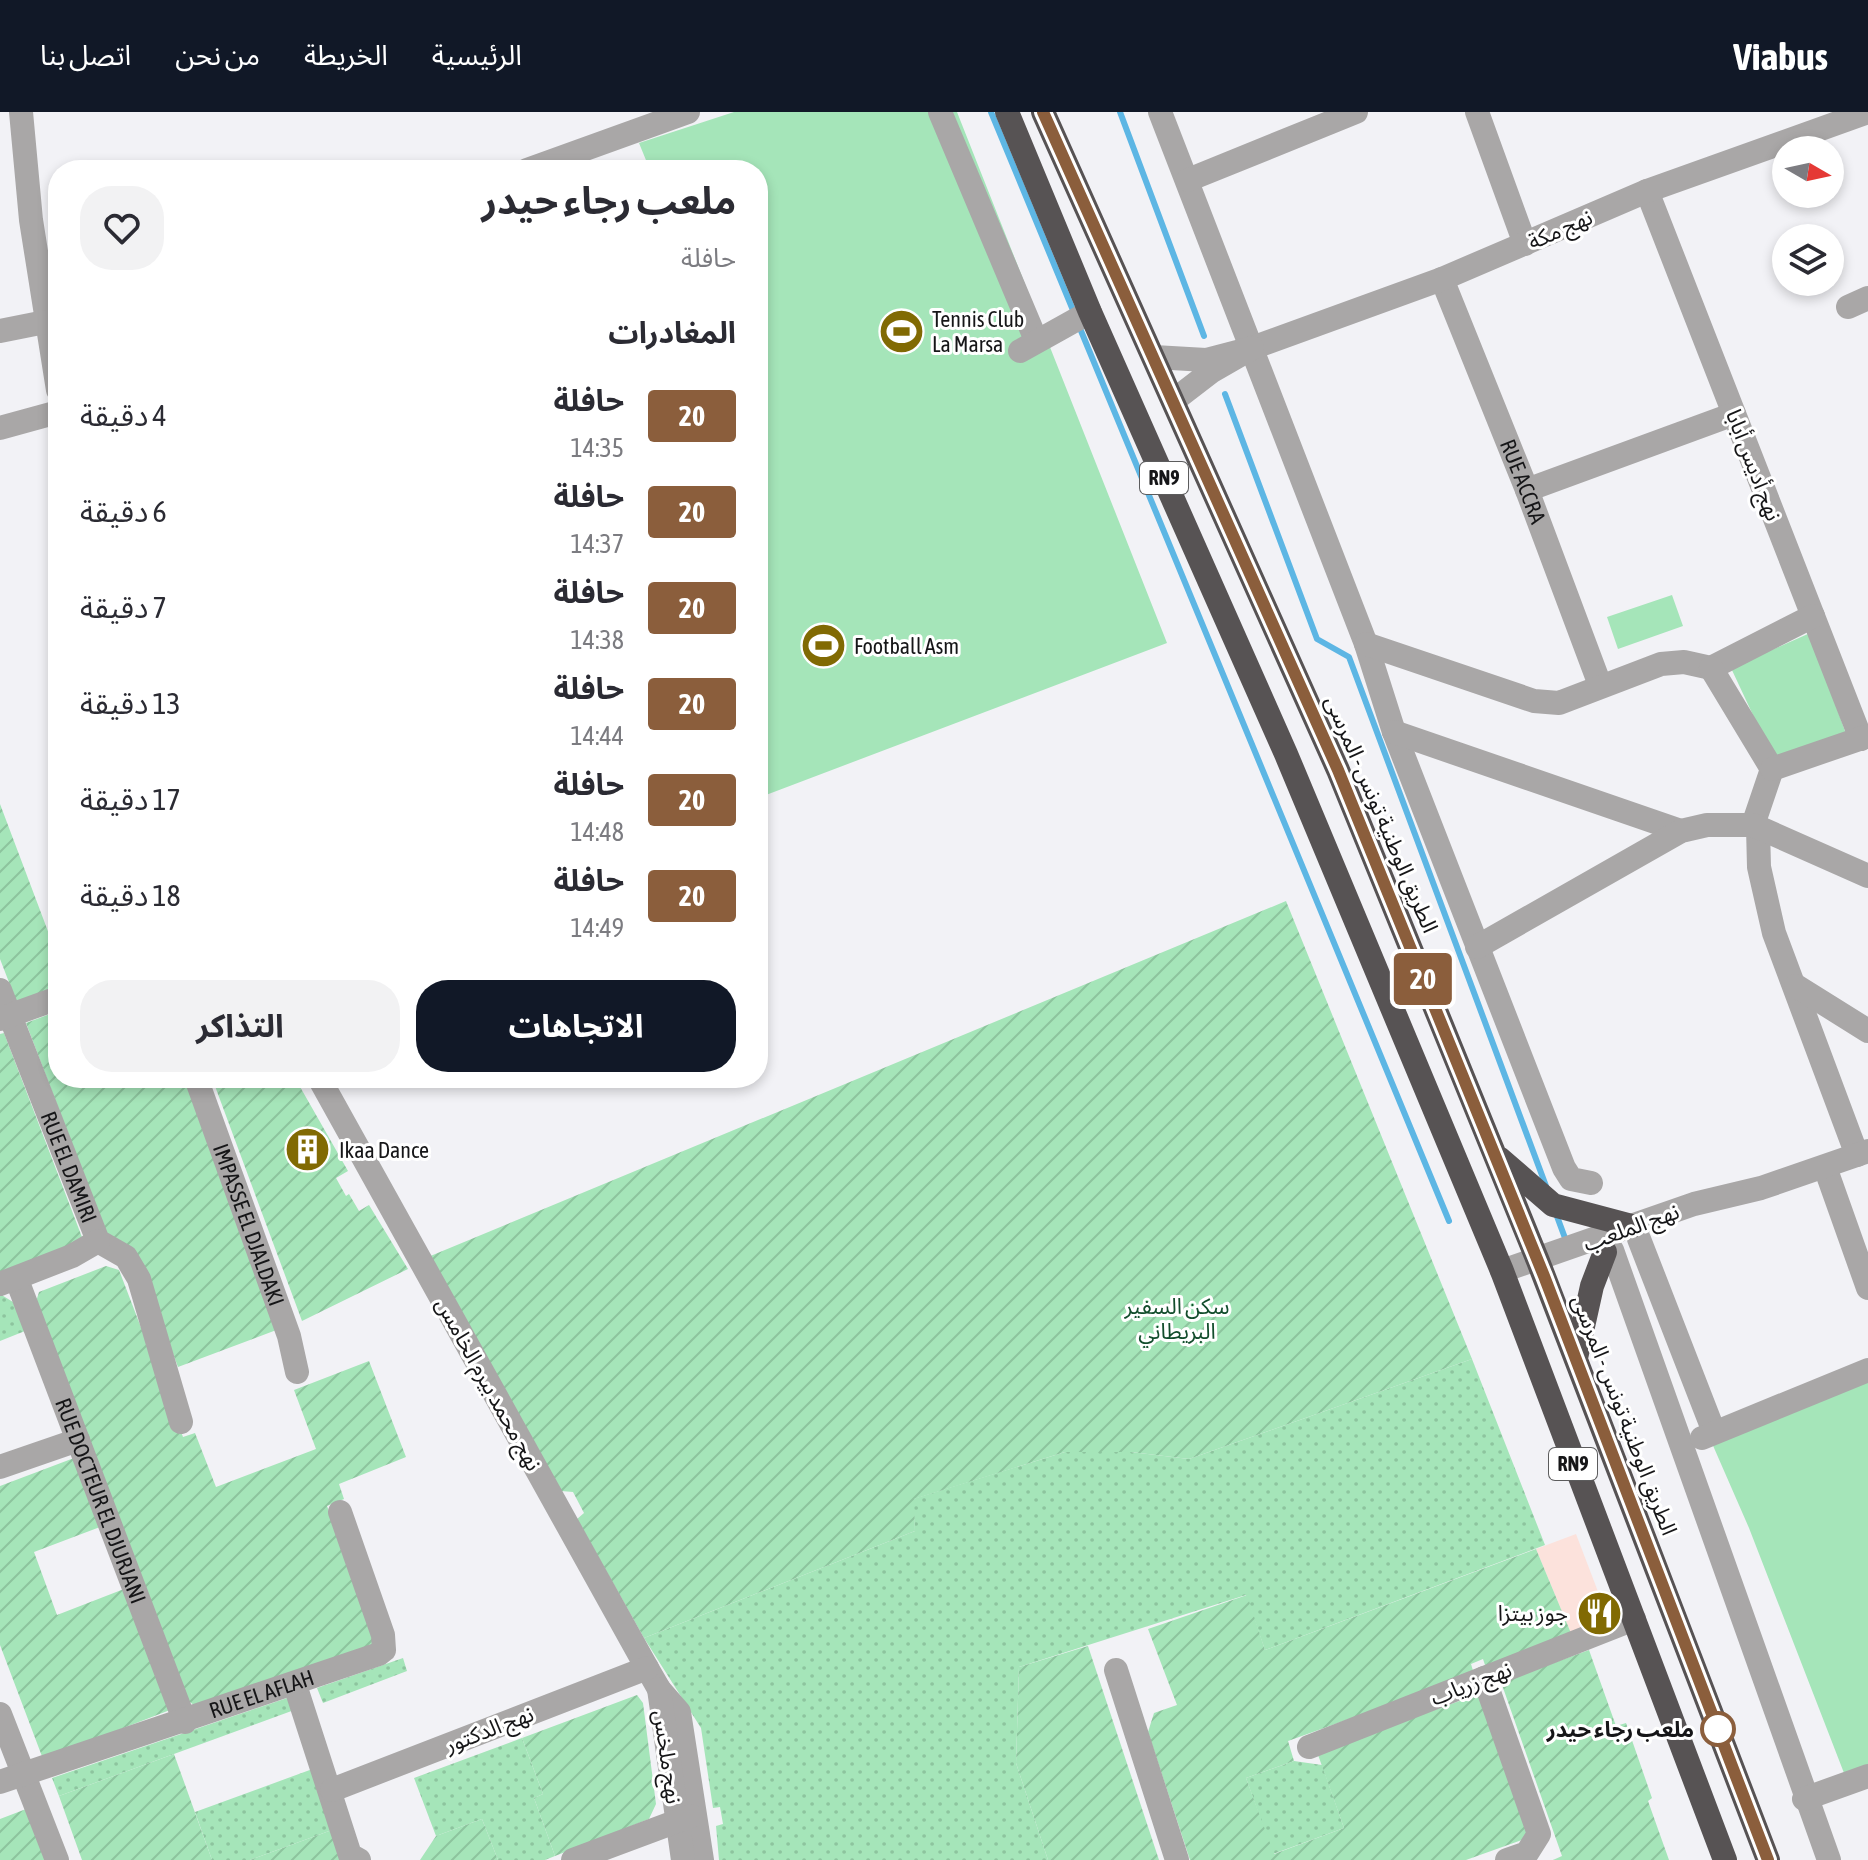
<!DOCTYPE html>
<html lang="ar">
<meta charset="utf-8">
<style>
body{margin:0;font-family:"Asap Condensed","Noto Sans Arabic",sans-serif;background:#f2f2f3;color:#2b2b33;direction:rtl;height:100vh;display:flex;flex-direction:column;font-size:30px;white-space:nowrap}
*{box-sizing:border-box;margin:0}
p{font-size:26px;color:#7c7c81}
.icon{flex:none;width:44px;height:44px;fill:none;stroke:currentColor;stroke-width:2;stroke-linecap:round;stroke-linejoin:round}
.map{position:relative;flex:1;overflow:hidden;direction:ltr}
.side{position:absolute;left:48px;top:48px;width:720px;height:928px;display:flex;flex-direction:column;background:#fff;border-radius:32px;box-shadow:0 4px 12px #0003;direction:rtl}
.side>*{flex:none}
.badge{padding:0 16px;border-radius:6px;font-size:28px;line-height:52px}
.needle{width:52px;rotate:99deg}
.fabs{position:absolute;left:1772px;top:24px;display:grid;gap:16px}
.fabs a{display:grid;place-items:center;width:72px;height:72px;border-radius:50%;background:#fff;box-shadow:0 4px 12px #0003;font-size:40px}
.map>.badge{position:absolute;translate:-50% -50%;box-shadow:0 0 0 4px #fff}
h2{padding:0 32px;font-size:30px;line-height:72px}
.round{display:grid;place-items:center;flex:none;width:84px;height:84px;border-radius:32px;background:#f2f2f3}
.head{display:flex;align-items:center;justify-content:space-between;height:136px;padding:0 32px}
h1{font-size:38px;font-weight:700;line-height:60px}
.primary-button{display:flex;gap:16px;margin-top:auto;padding:16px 32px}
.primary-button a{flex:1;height:92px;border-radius:32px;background:#111827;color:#fff;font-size:32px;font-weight:700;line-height:92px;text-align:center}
.primary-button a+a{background:#f2f2f3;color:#2b2b33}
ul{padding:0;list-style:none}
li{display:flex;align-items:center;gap:24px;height:96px;padding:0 32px}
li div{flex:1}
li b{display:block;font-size:30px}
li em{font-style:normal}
li .badge{min-width:88px;font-weight:700;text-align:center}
header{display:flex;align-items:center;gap:48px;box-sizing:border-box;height:112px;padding:0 40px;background:#111827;color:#fff}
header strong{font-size:38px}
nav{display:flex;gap:44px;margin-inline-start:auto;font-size:28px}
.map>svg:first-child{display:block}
.commercial{fill:#fce2dc}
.grass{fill:url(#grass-dots)}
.park{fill:#a5e5b9}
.garden{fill:url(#garden-furrows)}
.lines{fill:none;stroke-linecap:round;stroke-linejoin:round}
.stream{stroke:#5db6e4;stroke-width:6}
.minor{stroke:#a9a7a7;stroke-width:24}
.highway{stroke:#575354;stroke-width:24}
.line-casing{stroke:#fff;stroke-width:18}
.line{stroke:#8b5e3c;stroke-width:12}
.stop-dot{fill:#fff;stroke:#8b5e3c;stroke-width:4}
.labels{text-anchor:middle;stroke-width:6;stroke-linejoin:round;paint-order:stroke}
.shield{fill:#fff;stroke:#5c5c5d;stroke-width:2}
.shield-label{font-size:20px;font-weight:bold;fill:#161618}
.street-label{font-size:22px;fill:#161618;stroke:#fff}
.poi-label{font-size:22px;fill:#161618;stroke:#fff;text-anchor:start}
.park-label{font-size:22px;fill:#124d2c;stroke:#fff}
.stop-label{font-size:22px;font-weight:bold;fill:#161618;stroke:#fff;text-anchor:end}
</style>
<header>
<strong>Viabus</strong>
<nav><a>الرئيسية</a><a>الخريطة</a><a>من نحن</a><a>اتصل بنا</a></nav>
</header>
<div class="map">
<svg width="1868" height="1748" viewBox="0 0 1868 1748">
<defs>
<pattern id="grass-dots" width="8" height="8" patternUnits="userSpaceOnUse" patternTransform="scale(2)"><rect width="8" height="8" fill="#a5e5b9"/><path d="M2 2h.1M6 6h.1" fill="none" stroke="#8dc49e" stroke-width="1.8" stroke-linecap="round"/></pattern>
<pattern id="garden-furrows" width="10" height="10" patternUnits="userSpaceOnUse" patternTransform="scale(2)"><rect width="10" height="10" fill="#a5e5b9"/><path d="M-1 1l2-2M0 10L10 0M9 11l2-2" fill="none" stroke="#8dc49e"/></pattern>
</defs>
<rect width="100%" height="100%" fill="#f2f2f6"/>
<path class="commercial" d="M1576 1422 1610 1511 1573 1526 1536 1437Z"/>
<path class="grass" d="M0 1182 13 1190 25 1219 0 1229Z
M1472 1247 1545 1433 1265 1538 1246 1483 1019 1555 1016 1651 1048 1748H719L716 1714 723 1712 720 1695 713 1696 701 1616 644 1526 915 1419 913 1387 1065 1340H1131L1189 1347Z
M403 1546 407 1559 323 1591 317 1576Z
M293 1584 297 1597 59 1684 52 1666Z
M522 1626 543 1682 534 1686 555 1744 545 1748H498L482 1707 436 1724 414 1666Z
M1294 1649 1322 1653 1344 1716 1273 1742 1246 1666Z
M318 1655 340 1715 250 1748H212L195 1700Z"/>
<path class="park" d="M734 0H957L1167 531 758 686V58H650L639 31Z
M1672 483 1683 514 1618 537 1607 505Z
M1810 521 1846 622 1774 648 1731 556Z
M1868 1268V1653L1844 1661 1749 1416 1711 1329Z"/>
<path class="garden" d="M0 692 49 822 58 819V875L17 891 0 847Z
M1286 789 1472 1247 1189 1347 1131 1340H1065L914 1387 915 1419 644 1526 577 1407 584 1401 573 1380 561 1379 428 1145Z
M58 899V966H184L279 1217 178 1255 137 1147 109 1130 26 911Z
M4 921 85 1133 0 1162V922Z
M212 966H295L348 1059 336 1066 346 1084 349 1082 359 1099 369 1093 408 1157 302 1209Z
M106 1154 119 1158 183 1325 195 1321 216 1375 316 1337 294 1278 369 1249 406 1345 339 1372 344 1387 327 1394 379 1531 198 1596 187 1588 35 1193 39 1180Z
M74 1346 100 1415 34 1440 57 1503 124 1477 170 1598 43 1647 0 1533V1374Z
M1536 1437 1573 1526 1486 1556 1483 1547 1471 1552 1474 1562 1288 1629 1294 1649 1246 1666 1274 1742 1344 1716 1317 1640 1479 1582 1530 1725 1466 1748H1190L1148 1620 1154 1601 1177 1593 1148 1517 1247 1483 1265 1538Z
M1088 1534 1159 1748H1048L1016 1651 1019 1555Z
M1589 1538 1616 1614 1626 1611 1652 1686 1648 1689 1669 1748H1553L1562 1744 1501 1570Z
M637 1583 643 1591 656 1692 649 1707 555 1744 534 1686 543 1682 522 1626Z
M174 1642 212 1748H82L59 1684Z
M34 1694 54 1748H0V1707Z
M482 1707 498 1748H420L436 1724Z
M340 1715 349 1741 339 1748H250Z"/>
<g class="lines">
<path class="stream" d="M991 0 1075 203
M1120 0 1204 224
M1079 214 1449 1109
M1225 282 1317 527 1349 545 1546 1074
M1555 1099 1565 1126"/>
<g class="minor">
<path d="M21 0 31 108 58 278"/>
<path d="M940 0 1036 228"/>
<path d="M1160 0 1366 532 1394 620 1564 1056 1571 1067 1591 1071"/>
<path d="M1477 0 1525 132"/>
<path d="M527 58 688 0"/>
<path d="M1188 68 1356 0"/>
<path d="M1647 79 1861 627"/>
<path id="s1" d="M1442 167 1527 378 1600 573"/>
<path d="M1848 195 1868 186"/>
<path d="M0 219 45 210"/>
<path d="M1252 236 1442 167 1647 79 1868 0"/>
<path d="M1020 239 1090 200"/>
<path d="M1154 245 1206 248 1252 236 1212 259 1173 289"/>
<path d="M0 316 58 300"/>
<path d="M1527 378 1734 302"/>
<path d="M1366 532 1534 589 1559 591 1661 552 1684 550 1711 556 1813 504"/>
<path d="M1711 556 1772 657 1753 713"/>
<path d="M1394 620 1681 719"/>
<path d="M1772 657 1868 624"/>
<path d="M1758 716 1759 755 1774 821 1857 1043"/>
<path d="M1477 835 1681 719 1707 713H1753L1868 764"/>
<path d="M1796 874 1868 919"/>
<path id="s2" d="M0 878 98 1129 126 1145 139 1167 181 1310"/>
<path d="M0 907 58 886"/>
<path id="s3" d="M196 966 289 1224 297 1260"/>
<path d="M319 966 647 1556 659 1577 679 1600 702 1748"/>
<path d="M1825 1055 1868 1176"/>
<path d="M1639 1127 1714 1320"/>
<path d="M1612 1138 1829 1748"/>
<path d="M1502 1159 1694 1092 1761 1076 1868 1039"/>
<path id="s4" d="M17 1168 185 1610"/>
<path d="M0 1172 72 1144 98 1129"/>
<path d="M1702 1326 1868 1258"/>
<path d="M0 1355 78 1328"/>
<path d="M1116 1558 1177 1748"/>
<path d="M1484 1566 1539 1722 1527 1741 1507 1748"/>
<path d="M295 1573 350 1743 359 1748"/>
<path d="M659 1577 683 1748"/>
<path d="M0 1602 57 1748"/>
<path d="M1309 1635 1634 1507"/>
<path id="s5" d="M0 1670 379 1542 384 1538 383 1523 340 1400"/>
<path d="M332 1678 647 1556"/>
<path d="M1804 1687 1868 1664"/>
<path d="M573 1748 691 1704"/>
</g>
<path class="highway" d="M1007 0 1090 200 1286 642 1502 1159 1725 1748
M1043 0 1338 658 1538 1149 1768 1748
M1499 1046 1553 1093 1632 1114
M1576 1246 1592 1174 1605 1140"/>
</g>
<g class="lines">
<defs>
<path id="line" d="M1043 0 1338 658 1544 1164 1768 1748"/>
</defs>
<use href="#line" class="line-casing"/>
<use href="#line" class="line"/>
</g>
<defs>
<symbol id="stadium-disc" viewBox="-11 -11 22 22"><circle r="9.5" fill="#816a03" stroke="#fff"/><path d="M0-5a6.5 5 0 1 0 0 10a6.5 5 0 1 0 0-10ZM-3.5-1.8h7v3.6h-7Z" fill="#fff"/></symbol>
<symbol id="building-disc" viewBox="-11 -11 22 22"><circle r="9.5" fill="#816a03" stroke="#fff"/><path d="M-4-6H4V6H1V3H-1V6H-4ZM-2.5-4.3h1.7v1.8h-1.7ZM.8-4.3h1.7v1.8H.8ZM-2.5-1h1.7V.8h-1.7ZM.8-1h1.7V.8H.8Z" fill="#fff"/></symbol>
<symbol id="restaurant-disc" viewBox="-11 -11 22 22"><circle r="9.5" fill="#816a03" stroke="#fff"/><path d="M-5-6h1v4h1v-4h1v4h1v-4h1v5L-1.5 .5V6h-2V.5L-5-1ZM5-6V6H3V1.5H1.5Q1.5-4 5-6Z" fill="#fff"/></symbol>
</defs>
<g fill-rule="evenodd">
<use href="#stadium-disc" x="876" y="194" width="51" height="51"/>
<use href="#stadium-disc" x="798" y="508" width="51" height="51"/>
<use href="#building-disc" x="282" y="1012" width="51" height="51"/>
<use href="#restaurant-disc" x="1574" y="1476" width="51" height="51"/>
</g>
<circle class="stop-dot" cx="1718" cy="1617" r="16"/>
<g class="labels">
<g class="shield">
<rect x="1140" y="350" width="48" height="32" rx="6"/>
<rect x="1549" y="1336" width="48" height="32" rx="6"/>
</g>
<g class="shield-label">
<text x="1164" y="373">RN9</text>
<text x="1573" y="1359">RN9</text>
</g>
<g class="street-label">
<text transform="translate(1560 117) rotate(-24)" y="8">نهج مكة</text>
<text transform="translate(1754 353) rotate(69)" y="8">نهج أديس أبابا</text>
<text dy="8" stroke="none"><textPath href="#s1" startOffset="218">RUE ACCRA</textPath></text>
<text transform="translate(1382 702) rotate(67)" y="8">الطريق الوطنية تونس - المرسى</text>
<text dy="8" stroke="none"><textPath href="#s2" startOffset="190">RUE EL DAMIRI</textPath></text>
<text dy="8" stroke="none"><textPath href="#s3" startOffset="156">IMPASSE EL DJALDAKI</textPath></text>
<text transform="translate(1631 1115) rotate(-20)" y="8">نهج الملعب</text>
<text transform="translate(489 1272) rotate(61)" y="8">نهج محمد بيرم الخامس</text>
<text transform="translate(1625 1303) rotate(69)" y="8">الطريق الوطنية تونس - المرسى</text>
<text dy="8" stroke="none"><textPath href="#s4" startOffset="236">RUE DOCTEUR EL DJURJANI</textPath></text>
<text transform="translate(1471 1571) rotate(-21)" y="8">نهج زرياب</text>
<text dy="8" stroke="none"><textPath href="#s5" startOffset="276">RUE EL AFLAH</textPath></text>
<text transform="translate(489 1617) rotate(-21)" y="8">نهج الدكتور</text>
<text transform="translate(668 1645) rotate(82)" y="8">نهج ملخس</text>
</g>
<g class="poi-label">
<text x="932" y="215">Tennis Club<tspan x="932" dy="25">La Marsa</tspan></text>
<text x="854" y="542">Football Asm</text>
<text x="339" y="1046">Ikaa Dance</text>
<text x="1568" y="1509" text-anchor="end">جوز بيتزا</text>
</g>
<g class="park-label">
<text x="1177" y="1202">سكن السفير<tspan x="1177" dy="25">البريطاني</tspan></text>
</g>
<g class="stop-label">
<text x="1694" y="1625">ملعب رجاء حيدر</text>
</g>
</g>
</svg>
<div class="fabs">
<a><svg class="needle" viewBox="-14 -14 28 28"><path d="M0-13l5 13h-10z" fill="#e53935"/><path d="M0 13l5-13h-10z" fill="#7c7c81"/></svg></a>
<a><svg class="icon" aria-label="layers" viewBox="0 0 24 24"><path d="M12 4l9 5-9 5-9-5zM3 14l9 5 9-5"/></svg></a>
</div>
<b class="badge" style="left:1423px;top:867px;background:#8b5e3c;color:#fff">20</b>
<section class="side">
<div class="head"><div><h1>ملعب رجاء حيدر</h1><p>حافلة</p></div><a class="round"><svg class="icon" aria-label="heart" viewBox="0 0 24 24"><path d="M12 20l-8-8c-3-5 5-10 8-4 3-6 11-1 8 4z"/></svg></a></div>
<h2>المغادرات</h2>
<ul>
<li><span class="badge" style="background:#8b5e3c;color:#fff">20</span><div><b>حافلة</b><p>14:35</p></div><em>4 دقيقة</em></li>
<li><span class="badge" style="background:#8b5e3c;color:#fff">20</span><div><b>حافلة</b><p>14:37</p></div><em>6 دقيقة</em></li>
<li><span class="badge" style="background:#8b5e3c;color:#fff">20</span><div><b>حافلة</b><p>14:38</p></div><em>7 دقيقة</em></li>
<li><span class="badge" style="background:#8b5e3c;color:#fff">20</span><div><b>حافلة</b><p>14:44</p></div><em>13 دقيقة</em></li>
<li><span class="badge" style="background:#8b5e3c;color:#fff">20</span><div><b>حافلة</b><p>14:48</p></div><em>17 دقيقة</em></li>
<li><span class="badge" style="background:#8b5e3c;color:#fff">20</span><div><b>حافلة</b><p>14:49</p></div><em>18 دقيقة</em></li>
</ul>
<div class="primary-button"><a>الاتجاهات</a><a>التذاكر</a></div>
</section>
</div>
